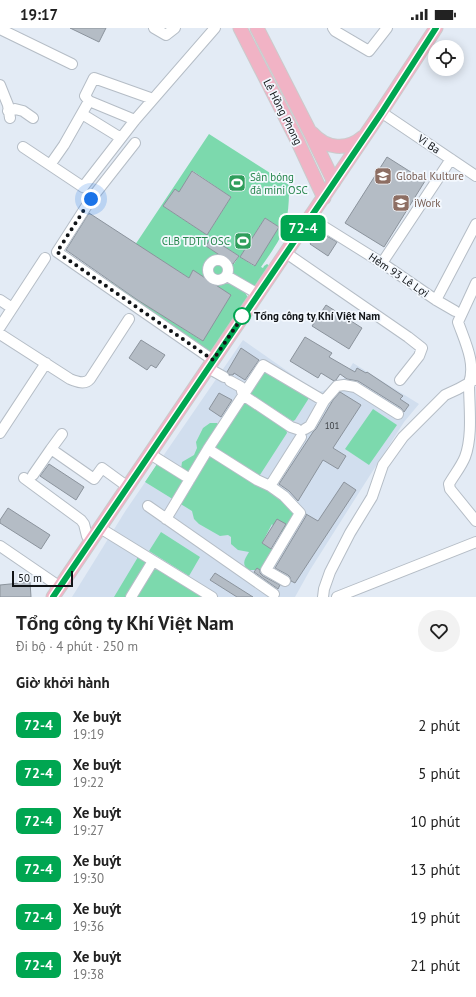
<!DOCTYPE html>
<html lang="vi">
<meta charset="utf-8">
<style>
body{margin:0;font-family:"PT Sans",sans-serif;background:#f2f2f2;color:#222;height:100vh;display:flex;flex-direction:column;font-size:15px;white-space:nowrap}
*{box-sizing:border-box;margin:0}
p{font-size:13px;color:#767676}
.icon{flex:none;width:22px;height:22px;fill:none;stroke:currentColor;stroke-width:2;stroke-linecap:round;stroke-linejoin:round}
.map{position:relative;height:569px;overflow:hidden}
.panel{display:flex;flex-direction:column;background:#fff;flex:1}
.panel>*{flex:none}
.badge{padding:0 8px;border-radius:6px;font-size:14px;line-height:26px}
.tools{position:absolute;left:428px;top:12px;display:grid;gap:8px}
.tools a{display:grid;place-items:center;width:36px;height:36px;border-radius:50%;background:#fff;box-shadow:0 2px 10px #0003;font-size:20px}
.scale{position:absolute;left:12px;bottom:10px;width:61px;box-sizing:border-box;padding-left:4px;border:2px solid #111417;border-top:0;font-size:11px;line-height:14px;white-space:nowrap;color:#111417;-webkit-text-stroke:3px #f3f8fe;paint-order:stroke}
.you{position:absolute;width:20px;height:20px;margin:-10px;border:3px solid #fff;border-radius:50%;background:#1a73e8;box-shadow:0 0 0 6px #1a73e833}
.map>.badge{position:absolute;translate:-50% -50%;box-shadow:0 0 0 2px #fff}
h2{padding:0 16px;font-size:15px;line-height:36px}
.round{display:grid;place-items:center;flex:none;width:42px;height:42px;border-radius:21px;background:#f2f2f2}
.overview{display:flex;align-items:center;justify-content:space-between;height:68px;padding:0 16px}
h1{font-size:19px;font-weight:600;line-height:30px}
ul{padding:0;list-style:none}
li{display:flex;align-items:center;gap:12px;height:48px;padding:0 16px}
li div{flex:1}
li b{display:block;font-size:15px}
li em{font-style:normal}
li .badge{min-width:44px;font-weight:700;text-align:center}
.status{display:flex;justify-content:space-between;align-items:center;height:28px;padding:0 20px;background:#fff;direction:ltr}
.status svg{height:11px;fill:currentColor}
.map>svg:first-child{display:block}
.built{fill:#d1deee}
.green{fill:#7cd9ad;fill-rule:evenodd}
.building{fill:#b4bcc5;stroke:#8b939c}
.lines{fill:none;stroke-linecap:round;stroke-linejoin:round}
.minor-casing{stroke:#b5bdc6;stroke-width:12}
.major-casing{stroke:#cbcbcc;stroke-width:15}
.minor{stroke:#fff;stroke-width:10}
.major{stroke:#f1b3c5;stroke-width:13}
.line-casing{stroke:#fff;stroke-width:9}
.line{stroke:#00a651;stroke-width:6}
.walk{stroke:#111417;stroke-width:4;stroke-dasharray:0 7.2}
.stop-dot{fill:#fff;stroke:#00a651;stroke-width:2}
.labels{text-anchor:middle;stroke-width:3.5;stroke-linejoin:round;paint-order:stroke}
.number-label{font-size:9px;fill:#3a3e42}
.street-label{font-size:11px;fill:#111417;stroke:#f3f8fe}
.education-label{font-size:11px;fill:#785e54;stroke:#f3f8fe;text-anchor:start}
.leisure-label{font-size:11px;fill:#27864d;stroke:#f3f8fe;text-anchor:start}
.stop-label{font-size:11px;font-weight:bold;fill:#111417;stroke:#f3f8fe;text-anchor:start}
</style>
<div class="status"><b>19:17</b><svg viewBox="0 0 49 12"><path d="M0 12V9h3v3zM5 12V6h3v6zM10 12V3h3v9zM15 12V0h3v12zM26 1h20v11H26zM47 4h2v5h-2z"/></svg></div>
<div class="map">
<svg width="476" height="569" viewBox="0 0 476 569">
<rect width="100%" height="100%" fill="#e3ebf5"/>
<path class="built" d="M243 312 317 364 323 363 342 353 353 335 419 376 404 394 360 463 310 542 295 569H72L126 482Z"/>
<path class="green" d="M209 106 289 157C289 167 289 178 287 189 284 208 272 223 261 239L263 240 264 238 267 236 271 239 257 261 246 263 245 264 248 270 218 335 200 318V316L109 256ZM193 143 231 169 207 207 163 178 179 164ZM265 190 279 199 254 238 240 229ZM211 210 239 228 234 236 206 218ZM137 217 189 250 193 243 226 267 228 272 201 312 112 255Z
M265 343 309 370 295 392 293 393 291 392 251 366V363Z
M245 375 286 401 287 405 258 450 278 467 299 491 286 506 275 501 272 496 262 515 274 522 264 542H248C241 535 245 531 249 524L238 522 231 516V509L228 507 220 508 199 496 194 491 192 483 145 454 157 436 177 449 176 443 181 441 182 434 194 427 197 420 196 414 203 400 210 395H217L225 404 242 376Z
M373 381 397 397 369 437 345 421Z
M161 504 200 529 189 548 149 523Z
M138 529 202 569H114Z"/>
<path class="building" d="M70 0H106L99 14Z
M387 129 425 153 384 219 345 195Z
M192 143 231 169 207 207 163 178 175 161 179 164Z
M89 185 189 250 193 242 231 267 203 313 136 271 66 222Z
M265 190 279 199 255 238 240 229Z
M318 203 337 214 328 228 310 216Z
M211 210 239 228 233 236 206 218Z
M326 277 362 300 349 321 312 298Z
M305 309 332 325 329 329 355 344 357 340 366 345 367 344 403 368 400 371 409 377 404 384 401 380 358 353 347 351 340 346 336 352 334 353 321 345 318 350 290 333Z
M141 312 165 327 156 340 151 337 147 342 129 330Z
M241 320 259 332 245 352 234 345 233 347H230L227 344Z
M340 364 361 377 333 420 346 428 338 441 323 432 298 473 289 463 279 456 313 404 316 401 333 372Z
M219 365 232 372 221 389 209 381Z
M49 436 84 459 76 472 40 448Z
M344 454 356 462 295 555 291 553 290 549 288 547 275 540 306 488V486L318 493Z
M8 480 50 507 41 521 0 495V492Z
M277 491 286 496 271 521 262 515Z
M257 540 260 542V545L263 548 280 557 278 561 254 544Z
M215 545 253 569H237L210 552Z
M30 554 31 569H0V557Z"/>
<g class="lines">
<defs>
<path id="minor" d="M154 0 166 7 175 0
M333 0 335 3 369 23 387 0
M0 1 72 36
M0 57 8 77 10 90
M8 83 15 81 23 83 33 90
M381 84 476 148
M82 86 121 110
M135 92 89 73 85 68 94 50 153 71
M135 115 91 171 57 224 213 332
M23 119 83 159 135 92 215 0
M50 137 64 117 89 73
M310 190 382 235 436 272 455 283
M286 225 408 309 422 320 419 328 400 352
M208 242a10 10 0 1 1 20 0a10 10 0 1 1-20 0Z
M382 235 451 131
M227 248 258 266
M0 272 12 280
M436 272 476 196
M0 299 45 230
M0 306 70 351C77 354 85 357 90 351L129 291
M208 340 224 349
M230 353 241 359 243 367 291 399 297 401
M469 355C469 378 473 408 465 429 461 439 454 447 449 456L450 461 476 493
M469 355C476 335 465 314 458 294L476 255
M305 401 310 398 324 373 337 358 344 357 355 359 398 386
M0 405 46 335
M51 421 62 406
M208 421 257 452 270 458
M150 426 190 451
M33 447 51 421 94 451 102 440 128 459
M24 450 81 492 84 496 87 508 92 513
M148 478 274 566
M166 491 208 421 263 337 324 373
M100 500 212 569
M0 518 60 559
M285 553 266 542 300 485 284 468 270 458 301 409
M131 569 153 533
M323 569 324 561 330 544 350 505 372 469 383 437 403 409 445 367 458 361 476 351
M337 569 476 514"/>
<path id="major" d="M240 0 297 112 324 170
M257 0 310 104 334 154
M312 105C326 121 347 123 363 109
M53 569 381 84 436 0"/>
</defs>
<use href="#minor" class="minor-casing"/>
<use href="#major" class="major-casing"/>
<use href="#minor" class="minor"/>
<use href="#major" class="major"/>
</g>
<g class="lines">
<defs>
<path id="line" d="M53 569 382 84 436 0"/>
</defs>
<use href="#line" class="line-casing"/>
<use href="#line" class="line"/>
<path class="walk" d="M91 171 57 224 213 332 243 288H242"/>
</g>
<defs>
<symbol id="university-square" viewBox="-11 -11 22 22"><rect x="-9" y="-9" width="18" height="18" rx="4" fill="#8d6e63" stroke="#f3f8fe"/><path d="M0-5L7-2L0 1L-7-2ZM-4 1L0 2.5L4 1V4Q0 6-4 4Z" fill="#fff"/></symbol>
<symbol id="stadium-square" viewBox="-11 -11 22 22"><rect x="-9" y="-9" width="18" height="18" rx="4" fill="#2e9e5b" stroke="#f3f8fe"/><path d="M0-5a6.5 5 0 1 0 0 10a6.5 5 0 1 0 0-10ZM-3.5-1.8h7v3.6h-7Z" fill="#fff"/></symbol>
</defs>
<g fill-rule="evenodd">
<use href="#university-square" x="373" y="138" width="20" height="20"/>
<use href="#stadium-square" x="227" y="145" width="20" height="20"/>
<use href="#university-square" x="391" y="165" width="20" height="20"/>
<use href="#stadium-square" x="233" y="203" width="20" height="20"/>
</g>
<circle class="stop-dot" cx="242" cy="288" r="8"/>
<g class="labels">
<g class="number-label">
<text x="332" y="401">101</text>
</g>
<g class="street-label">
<text transform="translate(283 84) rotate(63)" y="4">Lê Hồng Phong</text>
<text transform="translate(429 116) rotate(34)" y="4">Vi Ba</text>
<text transform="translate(399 247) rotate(34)" y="4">Hẻm 93 Lê Lợi</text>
</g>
<g class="education-label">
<text x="396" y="152">Global Kulture</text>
<text x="414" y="179">iWork</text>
</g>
<g class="leisure-label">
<text x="250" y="153">Sân bóng<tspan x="250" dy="13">đá mini OSC</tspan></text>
<text x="230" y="217" text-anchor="end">CLB TDTT OSC</text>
</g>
<g class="stop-label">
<text x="254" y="292">Tổng công ty Khí Việt Nam</text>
</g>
</g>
</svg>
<div class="tools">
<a><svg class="icon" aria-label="locate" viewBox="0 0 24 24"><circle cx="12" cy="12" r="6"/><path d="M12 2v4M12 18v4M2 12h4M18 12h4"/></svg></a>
</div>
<div class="scale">50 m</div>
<div class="you" style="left:91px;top:171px"></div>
<b class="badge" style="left:303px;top:200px;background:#00a651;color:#fff">72-4</b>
</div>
<section class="panel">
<div class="overview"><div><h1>Tổng công ty Khí Việt Nam</h1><p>Đi bộ · 4 phút · 250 m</p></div><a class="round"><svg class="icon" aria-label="heart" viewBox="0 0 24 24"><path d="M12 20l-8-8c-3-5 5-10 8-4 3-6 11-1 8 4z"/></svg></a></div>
<h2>Giờ khởi hành</h2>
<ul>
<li><span class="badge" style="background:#00a651;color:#fff">72-4</span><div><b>Xe buýt</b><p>19:19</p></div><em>2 phút</em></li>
<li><span class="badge" style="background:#00a651;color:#fff">72-4</span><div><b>Xe buýt</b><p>19:22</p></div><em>5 phút</em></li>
<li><span class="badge" style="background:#00a651;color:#fff">72-4</span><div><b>Xe buýt</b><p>19:27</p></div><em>10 phút</em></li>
<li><span class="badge" style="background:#00a651;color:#fff">72-4</span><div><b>Xe buýt</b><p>19:30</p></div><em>13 phút</em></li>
<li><span class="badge" style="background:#00a651;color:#fff">72-4</span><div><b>Xe buýt</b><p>19:36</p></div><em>19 phút</em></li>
<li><span class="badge" style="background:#00a651;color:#fff">72-4</span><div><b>Xe buýt</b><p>19:38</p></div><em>21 phút</em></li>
</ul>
</section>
